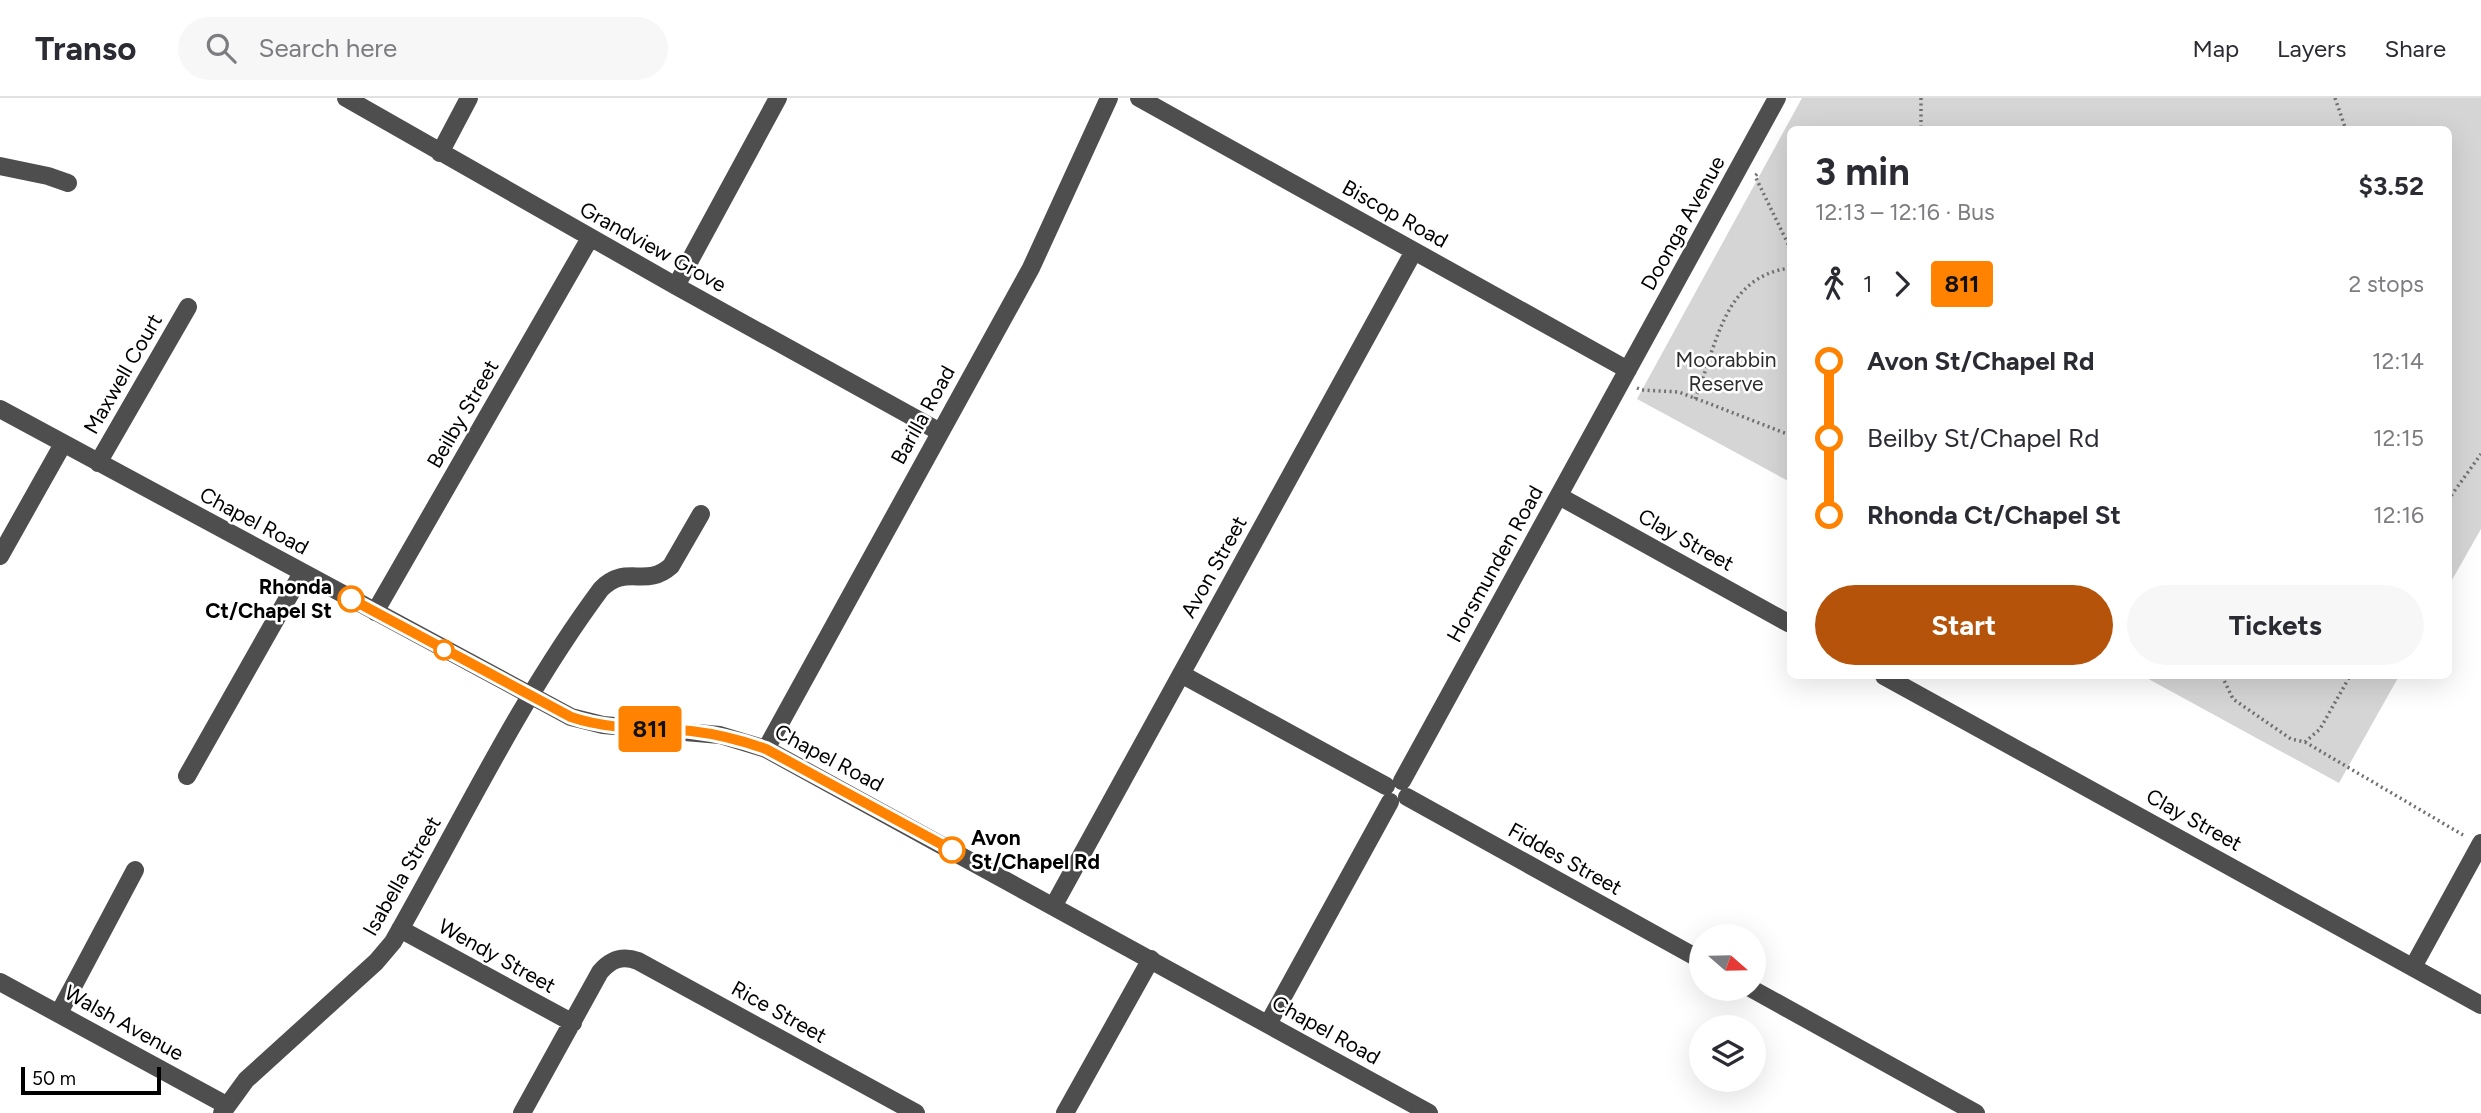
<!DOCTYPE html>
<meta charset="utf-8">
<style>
body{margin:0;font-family:Figtree,sans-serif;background:#f7f7f7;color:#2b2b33;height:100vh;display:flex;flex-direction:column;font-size:26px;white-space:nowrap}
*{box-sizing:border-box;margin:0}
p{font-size:23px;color:#7c7c81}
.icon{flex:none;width:38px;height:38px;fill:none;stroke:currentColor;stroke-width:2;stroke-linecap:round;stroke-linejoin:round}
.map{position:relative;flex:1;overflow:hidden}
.drawer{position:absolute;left:1787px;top:28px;width:665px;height:553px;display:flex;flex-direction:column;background:#fff;border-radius:10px;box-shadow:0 7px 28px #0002}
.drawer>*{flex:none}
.badge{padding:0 14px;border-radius:5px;font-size:24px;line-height:46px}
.needle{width:46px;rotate:110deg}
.fabs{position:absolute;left:1689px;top:826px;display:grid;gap:14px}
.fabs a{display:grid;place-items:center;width:77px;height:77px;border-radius:50%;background:#fff;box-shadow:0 7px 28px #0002;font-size:35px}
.scale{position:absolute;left:21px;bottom:18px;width:140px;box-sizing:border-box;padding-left:7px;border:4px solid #000;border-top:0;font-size:19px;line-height:24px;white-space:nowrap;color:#000;-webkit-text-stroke:5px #fff;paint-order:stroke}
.map>.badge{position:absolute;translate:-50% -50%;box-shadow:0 0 0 4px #fff}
.legs{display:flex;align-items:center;gap:10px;height:77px;padding:0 28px;font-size:23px}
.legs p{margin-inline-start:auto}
.head{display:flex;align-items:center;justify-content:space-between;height:119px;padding:0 28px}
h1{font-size:38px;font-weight:700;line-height:52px}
.action{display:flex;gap:14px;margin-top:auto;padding:14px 28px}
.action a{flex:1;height:80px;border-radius:42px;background:#b45309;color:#fff;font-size:28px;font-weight:700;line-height:80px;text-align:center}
.action a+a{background:#f7f7f7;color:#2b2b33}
ul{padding:0 28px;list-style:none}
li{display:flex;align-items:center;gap:24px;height:77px;font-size:26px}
li i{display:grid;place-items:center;width:10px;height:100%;margin:0 9px;background:currentColor}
li i::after{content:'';width:18px;height:18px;margin:-9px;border:5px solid;border-radius:50%;background:#fff}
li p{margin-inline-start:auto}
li:first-child i{background:linear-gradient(#0000 50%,currentColor 0)}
li:last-child i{background:linear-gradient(currentColor 50%,#0000 0)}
header{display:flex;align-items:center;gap:42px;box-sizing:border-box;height:98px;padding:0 35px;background:#fff;border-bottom:2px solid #e1e1e2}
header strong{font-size:33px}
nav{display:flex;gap:38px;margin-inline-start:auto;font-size:24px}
.search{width:490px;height:63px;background:#f7f7f7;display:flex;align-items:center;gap:18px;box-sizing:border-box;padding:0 24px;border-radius:38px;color:#7c7c81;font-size:26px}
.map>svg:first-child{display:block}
.green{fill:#d5d5d5}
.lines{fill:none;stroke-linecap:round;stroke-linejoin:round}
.path{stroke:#707070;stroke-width:3.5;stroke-dasharray:2 3.5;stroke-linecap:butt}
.minor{stroke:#4e4e4e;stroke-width:18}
.line-1-casing{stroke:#fff;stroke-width:16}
.line-1{stroke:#ff8200;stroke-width:10}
.stop-1-dot{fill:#fff;stroke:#ff8200;stroke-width:3.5}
.labels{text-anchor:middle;stroke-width:5;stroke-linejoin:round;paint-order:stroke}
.street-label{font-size:21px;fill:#000;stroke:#fff}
.park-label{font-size:21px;fill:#2c2c2c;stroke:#fff}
.stop-label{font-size:21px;font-weight:bold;fill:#000;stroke:#fff;text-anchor:end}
</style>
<header>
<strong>Transo</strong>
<div class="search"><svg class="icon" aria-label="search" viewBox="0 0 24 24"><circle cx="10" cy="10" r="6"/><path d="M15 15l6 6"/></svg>Search here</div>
<nav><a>Map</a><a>Layers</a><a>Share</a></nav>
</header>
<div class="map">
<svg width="2481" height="1015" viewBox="0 0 2481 1015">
<rect width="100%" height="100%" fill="#fff"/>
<path class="green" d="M1802 0H2481V431L2448 489V32H1790V384L1637 301Z
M2143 578H2399L2339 685Z"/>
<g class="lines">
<path class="path" d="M1921 0V32
M2335 0 2346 32
M1757 76 1755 78 1790 150
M1637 290 1642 292 1679 294 1790 337
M1695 301C1717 249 1722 179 1790 170
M2448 402 2481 356
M2222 578 2233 601 2291 641 2305 644 2320 631 2350 578
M2305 644 2463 737"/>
<path class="minor" d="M346 0 676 188 940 334
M1139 0 1628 272
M440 55 469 0
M0 68 48 78 68 85
M676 188 778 0
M0 311 571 619 603 627 720 637 766 651 1429 1015
M98 365 188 209
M1559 398 1790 526
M0 458 63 346
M375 514 590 140
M1181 576 1386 688
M1884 578 2481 907
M766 651 1031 170 1109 0
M187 678 302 475
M1402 683 1777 0
M1407 699 1701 862
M1054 807 1414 153
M400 831 573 925
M2413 869 2481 745
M0 884 226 1007
M1752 891 1976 1015
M59 915 135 772
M1268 926 1390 704
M222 1015 246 982 376 864 393 844C461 725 520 600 601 491 627 465 645 491 671 468L701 416
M522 1015 600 874C611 861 622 857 638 863L916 1015
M1065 1015 1151 861"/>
</g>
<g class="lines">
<defs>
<path id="line-1" d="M351 501 571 619C609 632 651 630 691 633 717 636 741 642 766 651L952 752"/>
</defs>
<use href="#line-1" class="line-1-casing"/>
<use href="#line-1" class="line-1"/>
</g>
<g class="stop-1-dot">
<circle cx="351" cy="501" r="12"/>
<circle cx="444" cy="552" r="9"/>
<circle cx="952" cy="752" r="12"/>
</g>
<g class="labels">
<g class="street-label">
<text transform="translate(1395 116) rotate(29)" y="7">Biscop Road</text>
<text transform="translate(1683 125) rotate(-61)" y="7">Doonga Avenue</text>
<text transform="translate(653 149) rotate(29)" y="7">Grandview Grove</text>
<text transform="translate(123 276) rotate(-60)" y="7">Maxwell Court</text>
<text transform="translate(463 316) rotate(-60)" y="7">Beilby Street</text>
<text transform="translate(923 317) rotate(-61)" y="7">Barilla Road</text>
<text transform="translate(254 423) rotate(28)" y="7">Chapel Road</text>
<text transform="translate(1686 442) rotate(29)" y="7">Clay Street</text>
<text transform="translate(1495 466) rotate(-61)" y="7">Horsmunden Road</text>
<text transform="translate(1214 469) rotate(-61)" y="7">Avon Street</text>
<text transform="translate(829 660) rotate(28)" y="7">Chapel Road</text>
<text transform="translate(2194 722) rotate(29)" y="7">Clay Street</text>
<text transform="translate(1565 761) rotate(29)" y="7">Fiddes Street</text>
<text transform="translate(402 778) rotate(-60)" y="7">Isabella Street</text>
<text transform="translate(497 858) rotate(29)" y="7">Wendy Street</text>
<text transform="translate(779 914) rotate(29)" y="7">Rice Street</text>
<text transform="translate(124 925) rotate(29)" y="7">Walsh Avenue</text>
<text transform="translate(1326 932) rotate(29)" y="7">Chapel Road</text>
</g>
<g class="park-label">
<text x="1726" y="269">Moorabbin<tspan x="1726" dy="24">Reserve</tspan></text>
</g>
<g class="stop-label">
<text x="332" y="496">Rhonda<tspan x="332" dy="24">Ct/Chapel St</tspan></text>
<text x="971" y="747" text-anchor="start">Avon<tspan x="971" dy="24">St/Chapel Rd</tspan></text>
</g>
</g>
</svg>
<div class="fabs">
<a><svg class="needle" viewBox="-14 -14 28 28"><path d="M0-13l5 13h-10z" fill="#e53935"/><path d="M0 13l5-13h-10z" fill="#7c7c81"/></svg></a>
<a><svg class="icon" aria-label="layers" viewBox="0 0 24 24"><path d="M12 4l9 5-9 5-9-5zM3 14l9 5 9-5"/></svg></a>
</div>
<div class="scale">50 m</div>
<b class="badge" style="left:650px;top:631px;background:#ff8200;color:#111">811</b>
<section class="drawer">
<div class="head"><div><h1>3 min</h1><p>12:13 – 12:16 · Bus</p></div><b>$3.52</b></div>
<div class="legs"><svg class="icon" aria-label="walk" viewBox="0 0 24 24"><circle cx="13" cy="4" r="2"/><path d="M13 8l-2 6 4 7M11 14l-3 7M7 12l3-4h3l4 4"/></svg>1<svg class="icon" aria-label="forward" viewBox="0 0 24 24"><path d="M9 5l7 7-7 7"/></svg><b class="badge" style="background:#ff8200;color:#111">811</b><p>2 stops</p></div>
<ul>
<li><i style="color:#ff8200"></i><b>Avon St/Chapel Rd</b><p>12:14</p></li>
<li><i style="color:#ff8200"></i><span>Beilby St/Chapel Rd</span><p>12:15</p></li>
<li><i style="color:#ff8200"></i><b>Rhonda Ct/Chapel St</b><p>12:16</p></li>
</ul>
<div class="action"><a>Start</a><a>Tickets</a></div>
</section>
</div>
